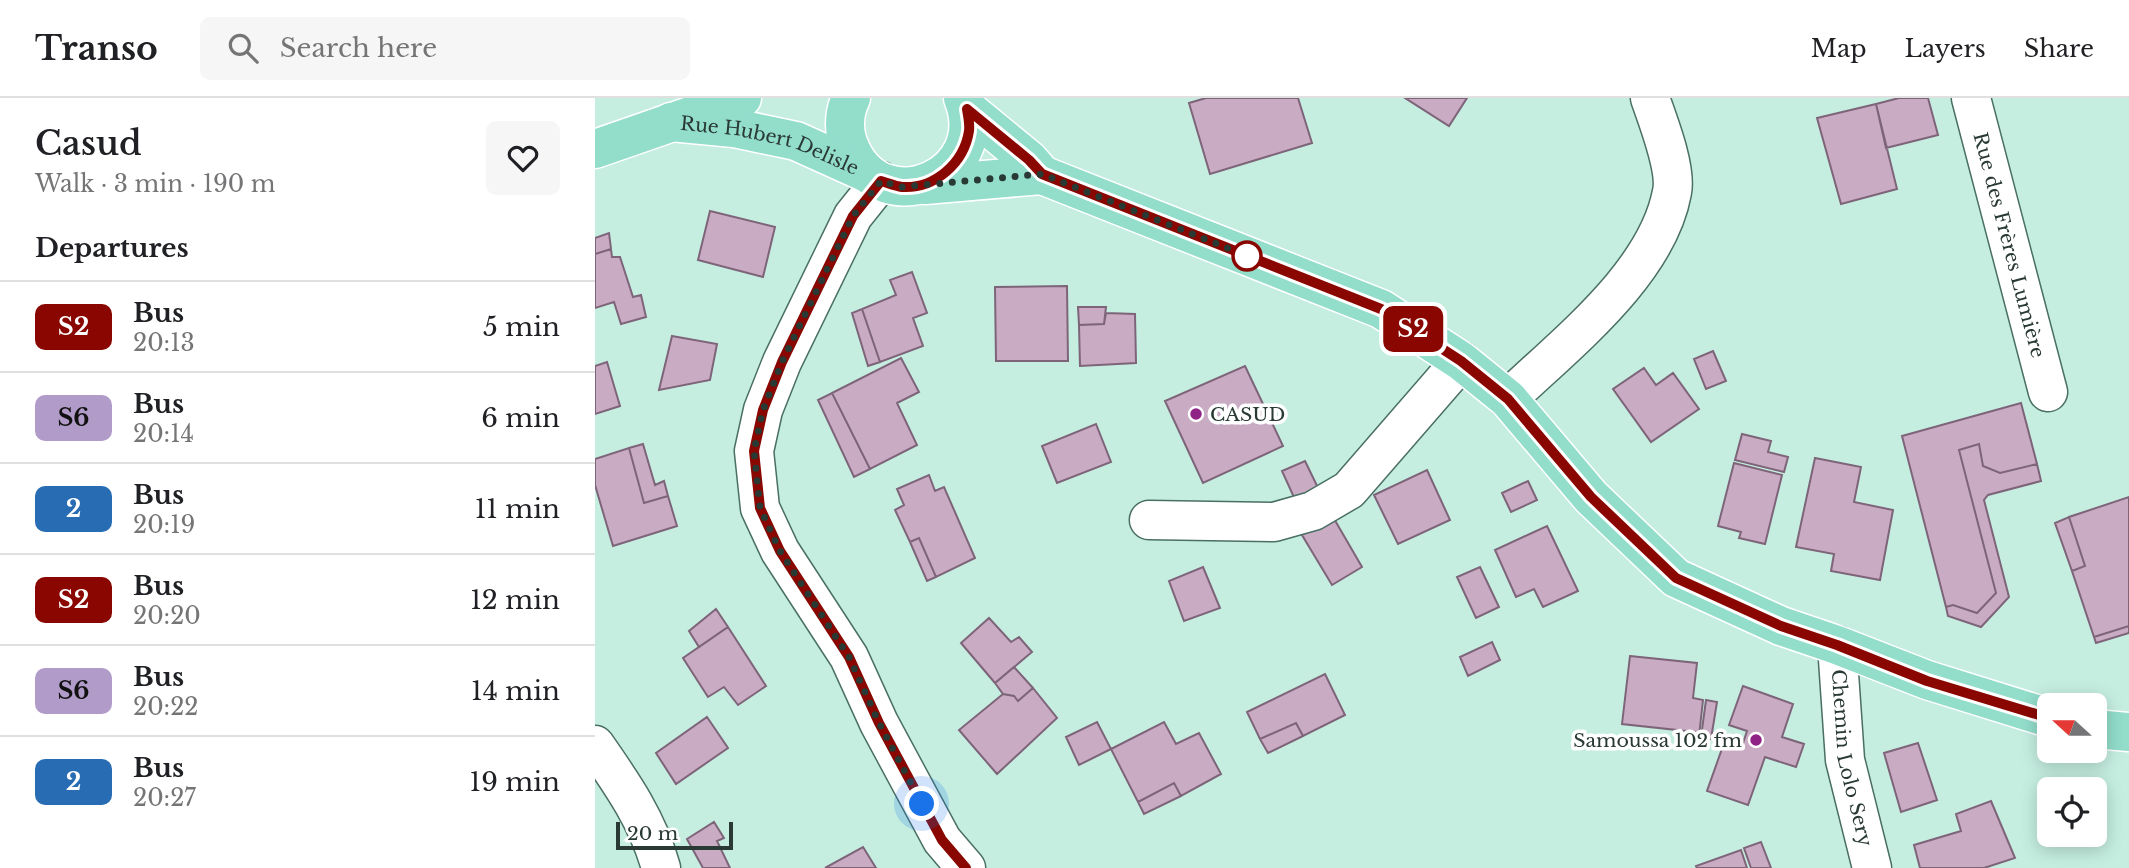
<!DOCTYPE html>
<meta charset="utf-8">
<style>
body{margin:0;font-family:"Libre Baskerville",serif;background:#f6f6f6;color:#202124;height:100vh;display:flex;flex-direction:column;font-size:26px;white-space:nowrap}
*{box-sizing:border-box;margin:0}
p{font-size:23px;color:#757577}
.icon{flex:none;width:38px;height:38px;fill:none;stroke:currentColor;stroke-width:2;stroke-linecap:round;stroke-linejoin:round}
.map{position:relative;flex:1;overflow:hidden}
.drawer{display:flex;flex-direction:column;background:#fff;width:595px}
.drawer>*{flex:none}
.badge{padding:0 14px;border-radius:10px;font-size:24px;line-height:46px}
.needle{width:46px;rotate:291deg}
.buttons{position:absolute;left:1442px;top:595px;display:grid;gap:14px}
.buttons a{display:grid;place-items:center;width:70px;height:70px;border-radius:10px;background:#fff;box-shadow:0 4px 18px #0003;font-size:35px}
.scale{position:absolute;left:21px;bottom:18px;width:117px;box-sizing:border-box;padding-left:7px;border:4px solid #293934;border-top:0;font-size:19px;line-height:24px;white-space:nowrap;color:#293934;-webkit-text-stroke:5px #fff;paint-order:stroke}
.you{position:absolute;width:35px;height:35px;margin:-18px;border:5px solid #fff;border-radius:50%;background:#1a73e8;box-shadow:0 0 0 10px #1a73e833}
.map>.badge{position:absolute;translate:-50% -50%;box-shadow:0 0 0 4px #fff}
h2{padding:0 35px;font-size:26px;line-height:63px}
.round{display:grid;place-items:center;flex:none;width:74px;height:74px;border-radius:10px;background:#f6f6f6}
.headline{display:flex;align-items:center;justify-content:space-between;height:119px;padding:0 35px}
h1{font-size:33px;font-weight:600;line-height:52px}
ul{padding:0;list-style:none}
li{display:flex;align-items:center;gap:21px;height:91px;padding:0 35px;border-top:2px solid #e0e0e0}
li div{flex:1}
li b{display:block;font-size:26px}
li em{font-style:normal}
li .badge{min-width:77px;font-weight:700;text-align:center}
header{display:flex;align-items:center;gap:42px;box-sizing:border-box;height:98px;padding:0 35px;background:#fff;border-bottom:2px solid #e0e0e0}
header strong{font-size:33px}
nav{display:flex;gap:38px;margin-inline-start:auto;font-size:24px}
.search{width:490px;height:63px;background:#f6f6f6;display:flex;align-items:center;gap:18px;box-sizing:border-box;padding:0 24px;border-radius:10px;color:#757577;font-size:26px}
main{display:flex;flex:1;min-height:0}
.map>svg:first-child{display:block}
.building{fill:#c9acc4;stroke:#7e6479;stroke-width:2}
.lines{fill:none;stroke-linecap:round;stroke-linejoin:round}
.minor-casing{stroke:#4a6f64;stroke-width:41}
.major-casing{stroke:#fff;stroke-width:41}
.minor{stroke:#fff;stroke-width:38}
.major{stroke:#93ddcb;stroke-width:38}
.line-casing{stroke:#fff;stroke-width:16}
.line{stroke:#890700;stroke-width:10}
.walk{stroke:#293934;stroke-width:7;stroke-dasharray:0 12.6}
.stop-dot{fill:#fff;stroke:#890700;stroke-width:3.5}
.poi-dot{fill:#902386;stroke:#fff;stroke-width:2.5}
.labels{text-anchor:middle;stroke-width:7;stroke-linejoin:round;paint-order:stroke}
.street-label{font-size:19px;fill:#293934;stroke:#fff}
.poi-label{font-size:19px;fill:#293934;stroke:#fff;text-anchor:start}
</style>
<header>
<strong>Transo</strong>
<div class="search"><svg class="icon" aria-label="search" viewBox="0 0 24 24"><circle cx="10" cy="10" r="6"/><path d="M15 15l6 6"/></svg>Search here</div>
<nav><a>Map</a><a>Layers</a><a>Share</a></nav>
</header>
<main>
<section class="drawer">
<div class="headline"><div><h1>Casud</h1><p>Walk · 3 min · 190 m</p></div><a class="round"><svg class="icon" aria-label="heart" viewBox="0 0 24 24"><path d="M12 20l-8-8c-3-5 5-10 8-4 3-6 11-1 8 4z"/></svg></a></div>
<h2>Departures</h2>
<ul>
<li><span class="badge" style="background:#890700;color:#fff">S2</span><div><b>Bus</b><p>20:13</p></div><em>5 min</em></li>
<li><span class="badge" style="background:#b19bc9;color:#111">S6</span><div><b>Bus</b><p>20:14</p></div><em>6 min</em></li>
<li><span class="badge" style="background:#286db4;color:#fff">2</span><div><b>Bus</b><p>20:19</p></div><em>11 min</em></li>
<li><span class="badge" style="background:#890700;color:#fff">S2</span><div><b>Bus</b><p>20:20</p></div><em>12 min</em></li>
<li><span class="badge" style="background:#b19bc9;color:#111">S6</span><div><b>Bus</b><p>20:22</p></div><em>14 min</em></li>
<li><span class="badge" style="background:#286db4;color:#fff">2</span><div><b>Bus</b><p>20:27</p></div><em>19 min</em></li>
</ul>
</section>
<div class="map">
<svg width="1534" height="770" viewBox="0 0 1534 770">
<rect width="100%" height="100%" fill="#c5eee1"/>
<path class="building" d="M611 0H703L717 45 615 76 594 5Z
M810 0H872L854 28Z
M1304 0H1333L1343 37 1291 50 1281 6Z
M1281 6 1302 91 1246 106 1222 20Z
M115 113 180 129 168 179 103 162Z
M14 135 16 151 0 156V140Z
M16 151 17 159H25L38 199 46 197 51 219 26 226 19 204 0 210V156Z
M317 174 332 215 318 220 328 248 285 264 267 211 301 197 295 182Z
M472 188 473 263H401L400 189Z
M483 209H511L509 226 484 227Z
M267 211 285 264 273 268 257 215Z
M511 215 540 216 541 265 485 268 484 227 509 226Z
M77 238 122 246 115 282 64 292Z
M1118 253 1131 283 1111 291 1099 261Z
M306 260 324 294 302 305 322 347 275 371 237 295Z
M12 264 25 308 0 316V268Z
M650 268 688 348 608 385 570 303Z
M1049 270 1061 287 1078 275 1104 311 1056 344 1018 291Z
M237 295 275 371 259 379 223 302Z
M1426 305 1442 366 1405 375 1388 368 1384 346 1364 352 1401 495 1382 515 1358 507 1351 509 1307 338Z
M501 326 516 364 462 385 447 348Z
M1147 336 1176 343 1173 354 1193 359 1189 374 1140 362Z
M48 346 60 387 69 383 73 398 49 405 34 350Z
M1384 346 1388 368 1405 375 1442 366 1446 383 1393 397 1389 402 1414 499 1386 529 1353 518 1351 509 1358 507 1382 515 1401 495 1364 352Z
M34 350 49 405 73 398 82 428 18 448 0 387V361Z
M1220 360 1266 369 1259 404 1298 412 1285 482 1236 473 1239 456 1201 449Z
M710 363 726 396 702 406 687 373Z
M1139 365 1187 377 1170 446 1144 440 1146 434 1123 428Z
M832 372 855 422 803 446 779 397Z
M334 377 340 393 349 389 380 460 341 479 324 440 315 444 300 412 309 407 302 391Z
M933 383 942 402 916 414 907 395Z
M1534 399V528L1499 539 1477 473 1490 468 1474 419Z
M738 419 767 469 737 487 707 437Z
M1474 419 1490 468 1477 473 1460 425Z
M952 428 983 493 948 509 939 491 921 499 900 452Z
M324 440 341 479 332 483 315 444Z
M608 469 625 510 589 523 574 483Z
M885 469 904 509 881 520 862 479Z
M121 511 133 529 104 549 94 533Z
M394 520 416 544 424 539 437 554 400 585 366 545Z
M1534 528V535L1501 545 1499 539Z
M133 529 171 588 143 607 129 589 113 599 88 560Z
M897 544 905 562 873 578 865 559Z
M1035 558 1102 565 1098 600 1108 602 1104 638H1100V634L1027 626Z
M419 569 438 590 423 603 419 598 408 596 400 585Z
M730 576 750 617 708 638 701 625 665 641 652 614Z
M1148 588 1198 606 1187 639 1209 646 1201 669 1170 659 1153 707 1112 693 1129 645 1146 651 1152 633 1134 627Z
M438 590 462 620 402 676 364 632 408 596 419 598 423 603Z
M1111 602 1122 604 1116 641 1106 639Z
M112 619 133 650 81 686 61 655Z
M502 624 516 651 484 667 471 639Z
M569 624 581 646 604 635 626 676 586 698 579 685 543 704 516 651Z
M701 625 708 638 673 655 665 641Z
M1323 645 1342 702 1306 714 1289 655Z
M579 685 586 698 549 716 543 704Z
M1396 703 1420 760 1389 770H1325L1319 747 1366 733 1361 716Z
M119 724 129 740 122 743 135 770H108L92 741Z
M1166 744 1176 770H1156L1149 750Z
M268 749 281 770H230Z
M1146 752 1152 770H1102L1101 768Z"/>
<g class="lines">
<defs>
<g id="minor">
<path id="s1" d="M1376 0 1453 294"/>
<path d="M286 83 258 118 187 264 168 312 159 353 165 410 185 453 254 559 284 625 347 742 371 770"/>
<path d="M913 301C970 246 1062 176 1077 94 1082 71 1063 23 1055 0"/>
<path d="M554 422 679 424 718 413 754 392 866 263"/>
<path id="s2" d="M1242 547 1250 662 1277 770"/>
<path d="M0 647C28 687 53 723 66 770"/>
</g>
<g id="major">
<path d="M256 0C248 16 248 36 256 52 289 125 399 78 368 0"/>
<path d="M372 11 434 62 447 77 786 211 866 263 913 301 996 399 1081 480 1186 528 1242 547 1332 582 1454 620"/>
<path id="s3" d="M76 24 139 30 201 43 272 75"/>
<path d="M0 51 147 0"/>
<path d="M330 87 447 77"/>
<path d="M1500 631 1534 634"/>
</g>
</defs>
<use href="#minor" class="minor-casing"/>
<use href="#major" class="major-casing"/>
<use href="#minor" class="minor"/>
<use href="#major" class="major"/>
</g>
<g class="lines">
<defs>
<path id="line" d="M371 770 347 742 284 625 254 559 185 453 165 410 159 353 168 312 187 264 258 118 286 83C293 85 300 88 307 89 340 91 369 65 374 33 375 26 373 18 372 11L434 62 447 76 786 211 866 263 913 301 996 399 1081 480 1186 528 1242 547 1332 583 1454 620"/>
</defs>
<use href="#line" class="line-casing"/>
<use href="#line" class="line"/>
<path class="walk" d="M327 706 284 625 254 559 185 453 165 410 159 353 168 312 187 264 258 118 286 83 306 89 447 76 655 159 652 158"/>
</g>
<circle class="stop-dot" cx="652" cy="158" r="14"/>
<g class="poi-dot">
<circle cx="601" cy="316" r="7"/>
<circle cx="1161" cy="642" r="7"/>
</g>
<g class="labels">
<g class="street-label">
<text dy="7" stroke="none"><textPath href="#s3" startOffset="102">Rue Hubert Delisle</textPath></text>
<text dy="7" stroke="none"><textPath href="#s1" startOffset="152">Rue des Frères Lumière</textPath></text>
<text dy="7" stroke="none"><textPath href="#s2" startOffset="114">Chemin Lolo Sery</textPath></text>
</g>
<g class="poi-label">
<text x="615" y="323">CASUD</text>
<text x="1147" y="649" text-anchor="end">Samoussa 102 fm</text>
</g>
</g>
</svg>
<div class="buttons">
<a><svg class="needle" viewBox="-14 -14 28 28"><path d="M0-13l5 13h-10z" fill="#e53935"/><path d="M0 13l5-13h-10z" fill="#757577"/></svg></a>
<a><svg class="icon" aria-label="locate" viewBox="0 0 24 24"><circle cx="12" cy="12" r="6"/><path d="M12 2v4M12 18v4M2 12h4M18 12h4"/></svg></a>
</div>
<div class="scale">20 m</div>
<div class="you" style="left:327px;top:706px"></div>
<b class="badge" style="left:818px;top:231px;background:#890700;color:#fff">S2</b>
</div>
</main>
